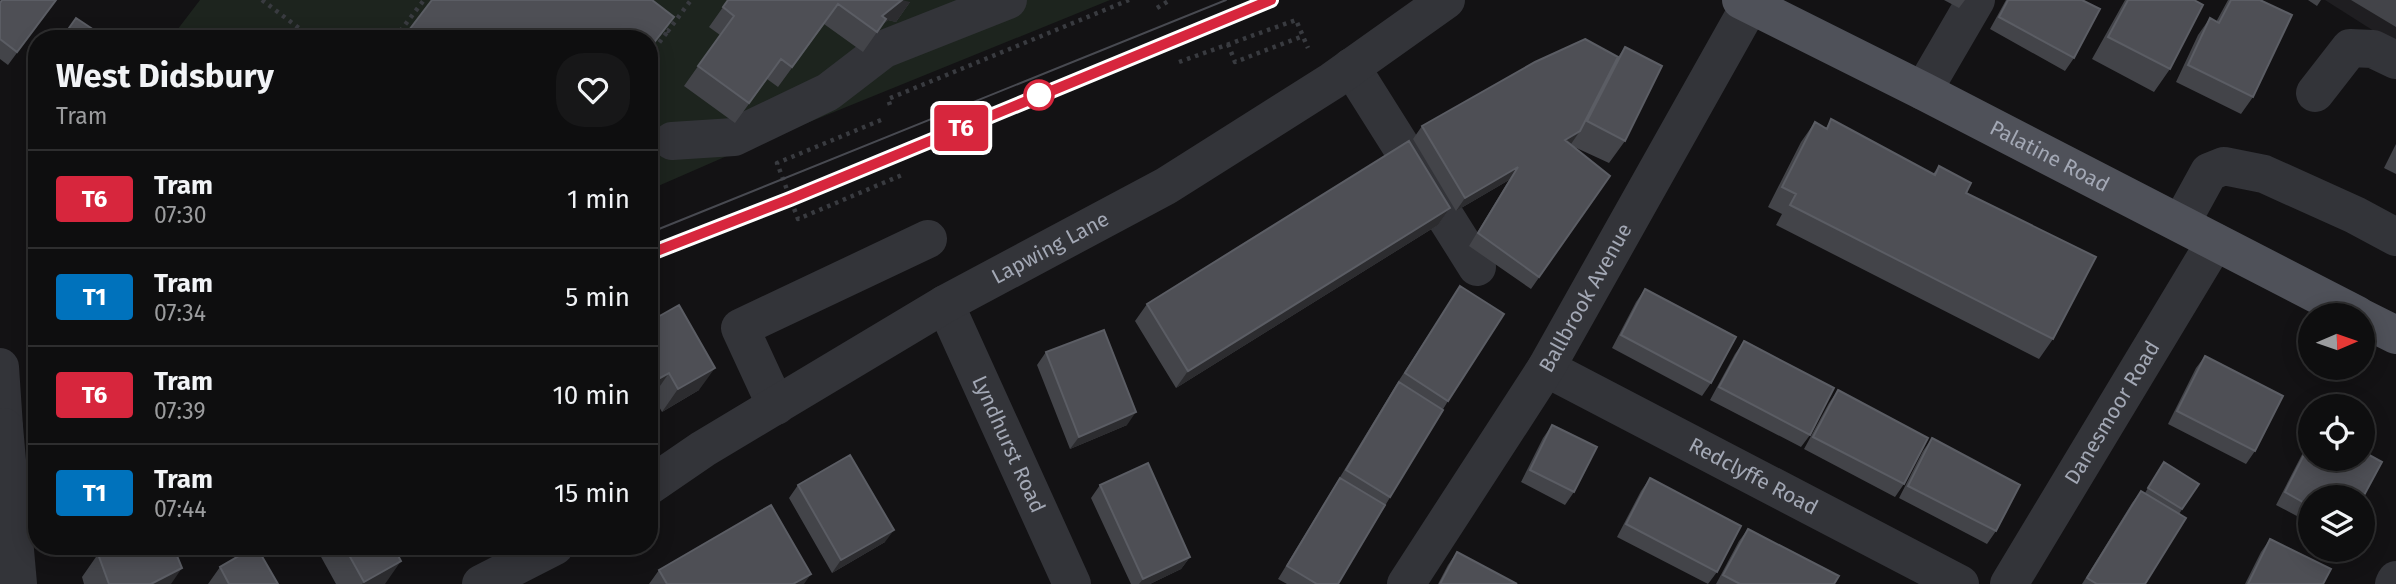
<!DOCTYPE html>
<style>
body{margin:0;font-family:"Fira Sans",sans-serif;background:#171718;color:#f1f3f6;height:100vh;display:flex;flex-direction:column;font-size:26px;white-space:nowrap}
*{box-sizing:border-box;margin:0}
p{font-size:23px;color:#9b9c9e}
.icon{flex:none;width:38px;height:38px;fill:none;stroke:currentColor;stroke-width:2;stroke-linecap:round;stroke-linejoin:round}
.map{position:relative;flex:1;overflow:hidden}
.sheet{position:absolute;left:28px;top:30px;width:630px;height:525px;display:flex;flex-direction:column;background:#0e0e0f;border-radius:28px;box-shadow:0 4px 18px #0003,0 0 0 2px #2e2e2f}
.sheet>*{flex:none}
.badge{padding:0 14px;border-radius:5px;font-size:24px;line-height:46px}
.needle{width:46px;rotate:88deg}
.controls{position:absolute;left:2298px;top:303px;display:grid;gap:14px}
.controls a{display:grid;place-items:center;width:77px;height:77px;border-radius:50%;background:#0e0e0f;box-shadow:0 4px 18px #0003,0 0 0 2px #2e2e2f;font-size:35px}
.map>.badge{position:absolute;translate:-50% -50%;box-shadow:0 0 0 4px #fff}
.round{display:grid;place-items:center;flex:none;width:74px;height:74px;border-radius:28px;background:#171718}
.summary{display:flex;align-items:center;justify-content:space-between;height:119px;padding:0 28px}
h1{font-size:33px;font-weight:700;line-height:52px}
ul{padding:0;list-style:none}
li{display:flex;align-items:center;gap:21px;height:98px;padding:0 28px;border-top:2px solid #2e2e2f}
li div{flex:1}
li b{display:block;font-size:26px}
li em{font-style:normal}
li .badge{min-width:77px;font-weight:700;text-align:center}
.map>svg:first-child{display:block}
.built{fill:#1f1e21}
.green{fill:#1d241e}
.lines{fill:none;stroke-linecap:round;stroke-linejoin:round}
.path{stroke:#393b40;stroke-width:4.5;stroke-dasharray:3.5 5;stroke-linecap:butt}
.minor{stroke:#333439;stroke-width:38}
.major{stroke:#4f5159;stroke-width:38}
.tram{stroke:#484a51;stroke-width:2}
.minor-bridge{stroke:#333439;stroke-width:38}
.wall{fill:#434449}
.shaded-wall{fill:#2c2c2f}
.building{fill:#4e4f55;stroke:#5b5d64;stroke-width:2}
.line-casing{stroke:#fff;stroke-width:16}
.line{stroke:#d7263d;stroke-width:10}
.stop-dot{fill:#fff;stroke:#d7263d;stroke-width:3.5}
.labels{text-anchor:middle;stroke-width:7;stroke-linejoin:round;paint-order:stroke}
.street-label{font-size:21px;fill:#a3a8b5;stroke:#0e0e0f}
</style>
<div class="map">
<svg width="2396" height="584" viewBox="0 0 2396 584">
<rect width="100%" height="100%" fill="#131214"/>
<path class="built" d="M2325 0H2396V45Z"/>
<path class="green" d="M200 0H1110L743 149 649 190V38H171Z"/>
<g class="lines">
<path class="path" d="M262 0 312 38
M1157 8 1170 0
M660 26 668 31 691 0
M395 38 424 0
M1228 44 1235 62 1303 36
M649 56 668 31
M1179 62 1296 20 1308 48
M890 105 888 99 1129 0
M881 120 777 163 798 219 902 175"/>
<g class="minor">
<path d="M1351 67 1477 267"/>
<path d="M1923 91 1976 0"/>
<path d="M2315 93 2350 48 2373 49 2396 60"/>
<path d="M672 141 734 137 828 92 884 49 1008 0"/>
<path d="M2181 223 2209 172 2224 166 2264 174 2355 215 2396 237"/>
<path id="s1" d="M945 304 1072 584"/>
<path d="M0 367 4 427"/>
<path id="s2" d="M1546 368 1960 584"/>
<path d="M776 406 740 328 928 239"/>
<path id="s3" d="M649 486 703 449 945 304 1166 186 1332 81 1446 0"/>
<path d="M481 584 555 546"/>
<path id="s4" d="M1406 584 1546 368 1750 5"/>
<path id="s5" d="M2009 584 2215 242"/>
<path d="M2394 584 2396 580"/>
</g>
<g class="major">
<path id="s6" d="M1741 0 1923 91 2357 315"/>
<path d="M2362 318 2396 335"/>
</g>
<path class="tram" d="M649 233 1226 0
M649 254 790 199 1271 0
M0 501 37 486
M0 520 37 505"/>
<path class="minor-bridge" d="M4 427 18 584"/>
</g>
<path class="wall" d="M56 0 8 65 0 59V3Z
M728 0 910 2 896 22 888 20 882 25 863 52 824 24 778 87 767 79 735 123 684 86 720 35 709 27Z
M1944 0H1965L1959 8Z
M2006 0H2082L2074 58 2065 71 1990 29Z
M2125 0H2194L2170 69 2154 92 2092 59Z
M2228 0H2260L2253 97 2241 114 2176 82 2198 35 2210 18 2216 22Z
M2308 0H2321L2317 6Z
M2351 0H2396V27Z
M1625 47V141L1609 163 1570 145 1610 176 1531 289 1469 246 1509 180 1456 211 1413 139 1422 126 1618 57Z
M37 77V99L27 92Z
M1831 119 1933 174 1939 166 1966 193 2053 339 2039 359 1776 225 1782 214 1768 207 1801 142 1815 122 1826 128Z
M2396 144V174L2384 168Z
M1450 208 1438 225 1176 388 1135 321 1147 304Z
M1460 286 1448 401 1338 584H1287L1278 579 1396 385Z
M1645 289 1711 383 1702 396 1612 348 1636 302Z
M649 322 699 390 662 412 653 396 649 398Z
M1744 341 1810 435 1801 447 1710 400 1735 354Z
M1046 352 1127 425 1070 449 1037 365Z
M2205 356 2255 451 2246 464 2168 424 2196 368Z
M1838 390 1904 484 1895 497 1804 449 1829 403Z
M1552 425 1574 492 1565 505 1521 482 1543 438Z
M1932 438 1996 531 1987 544 1899 498 1923 451Z
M2310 439V523L2276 505Z
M2159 469 2199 484 2179 514 2145 584H2082L2132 503 2141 491 2145 493Z
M1650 478 1717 572 1708 584 1617 537 1641 491Z
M798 485 885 542 832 573 789 498Z
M1100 485 1190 557 1181 569 1150 584H1131L1091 498Z
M1748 529 1834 584H1716L1739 541Z
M2270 539 2323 584H2245L2261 552Z
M315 546H408L396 553 384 584H336Z
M139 552 171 584H84L82 577 98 554Z
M1457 552 1517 584H1438L1448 565Z
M220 567 278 584H208Z
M659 570 804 584H649Z"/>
<path class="shaded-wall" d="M902 0 910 2 896 22 888 20 875 30 882 16Z
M1580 131 1571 144 1556 153 1565 140Z
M1518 167 1509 180 1456 211 1465 198Z
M1450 208 1438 225 1176 388 1188 371Z
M715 368 699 390 662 412 678 389Z
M669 373 653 396 649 398V384Z
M1136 412 1127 425 1070 449 1079 437Z
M894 530 885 542 832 573 841 560Z
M390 546H408L375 567Z
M1190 557 1181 569 1150 584H1139L1143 579Z
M401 561 385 584H362L364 582Z
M182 568 171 584H151Z
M811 574 804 584H793Z"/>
<path class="building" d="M2 0H56L17 52 0 39V3Z
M432 0H652L674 17 649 49V38H403Z
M728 0H902L882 16 886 19 877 32 838 4 792 67 781 59 749 103 698 66 734 16 723 7Z
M2008 0H2082L2100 9 2074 58 1999 17Z
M2128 0H2194L2203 5 2170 69 2108 37Z
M2231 0H2260L2292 15 2253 97 2188 65 2210 18 2219 23Z
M76 18 106 38H62Z
M1585 39 1618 57 1580 131 1565 140 1610 176 1539 277 1478 233 1518 167 1465 198 1422 126 1535 62Z
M1625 47 1662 66 1625 141 1587 121Z
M1831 119 1935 175 1939 166 1971 183 1966 193 2096 257 2053 339 1790 205 1796 194 1782 187 1815 122 1827 129Z
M1409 141 1450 208 1188 371 1147 304Z
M1460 286 1504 314 1448 401 1405 373Z
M1645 289 1736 337 1711 383 1621 335Z
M679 305 715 368 678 389 669 373 649 384V345L653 343 649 337V322Z
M1104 330 1136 412 1079 437 1046 352Z
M1744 341 1834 388 1810 435 1719 387Z
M2205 356 2283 396 2255 451 2177 411Z
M1399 382 1443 410 1390 497 1346 470Z
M1838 390 1928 438 1904 484 1813 437Z
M1552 425 1597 447 1574 492 1530 470Z
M1932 438 2020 485 1996 531 1908 486Z
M2310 443V458H2362V451L2382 462 2362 499V497H2310V506L2285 492Z
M850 455 894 530 841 560 798 485Z
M2164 462 2199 484 2182 509 2148 488Z
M1148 463 1190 557 1143 579 1100 485Z
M1340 478 1385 505 1338 584H1317L1287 566Z
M1650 478 1741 526 1717 572 1626 524Z
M2141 491 2186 518 2145 584H2097L2087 578Z
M771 505 811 574 793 584H667L659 570Z
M1748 529 1839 576 1834 584H1740L1723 575Z
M2270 539 2331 569 2323 584H2248Z
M117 546H136L139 552 152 546H173L182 568 151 584H109L98 554Z
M256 546 278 584H229L220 567Z
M344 546H393L401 561 364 582Z
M1457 552 1517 584H1440Z"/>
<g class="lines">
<defs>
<path id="line" d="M649 254 790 199 1271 0"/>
</defs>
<use href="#line" class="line-casing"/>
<use href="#line" class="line"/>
</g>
<circle class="stop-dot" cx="1039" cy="95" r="14"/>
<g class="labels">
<g class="street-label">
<text dy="7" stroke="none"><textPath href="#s6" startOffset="346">Palatine Road</textPath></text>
<text dy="7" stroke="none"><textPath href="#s3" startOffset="467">Lapwing Lane</textPath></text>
<text dy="7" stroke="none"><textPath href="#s4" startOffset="338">Ballbrook Avenue</textPath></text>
<text dy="7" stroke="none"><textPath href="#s5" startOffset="200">Danesmoor Road</textPath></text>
<text dy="7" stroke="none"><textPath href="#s1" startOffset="154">Lyndhurst Road</textPath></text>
<text dy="7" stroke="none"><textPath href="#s2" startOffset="234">Redclyffe Road</textPath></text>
</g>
</g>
</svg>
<div class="controls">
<a><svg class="needle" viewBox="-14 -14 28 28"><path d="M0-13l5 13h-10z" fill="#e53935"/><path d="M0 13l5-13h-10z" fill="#9b9c9e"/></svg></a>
<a><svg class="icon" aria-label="locate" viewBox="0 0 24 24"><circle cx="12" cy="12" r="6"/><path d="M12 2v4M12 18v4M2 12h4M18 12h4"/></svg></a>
<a><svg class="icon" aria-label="layers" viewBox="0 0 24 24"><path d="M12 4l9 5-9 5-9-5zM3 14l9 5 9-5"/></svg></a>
</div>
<b class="badge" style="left:961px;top:128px;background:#d7263d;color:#fff">T6</b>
<section class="sheet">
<div class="summary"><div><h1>West Didsbury</h1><p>Tram</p></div><a class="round"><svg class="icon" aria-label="heart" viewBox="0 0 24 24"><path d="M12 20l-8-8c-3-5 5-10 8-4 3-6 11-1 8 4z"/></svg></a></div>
<ul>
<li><span class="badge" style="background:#d7263d;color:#fff">T6</span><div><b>Tram</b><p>07:30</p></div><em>1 min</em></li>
<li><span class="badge" style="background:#0072bc;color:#fff">T1</span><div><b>Tram</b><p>07:34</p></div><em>5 min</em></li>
<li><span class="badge" style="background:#d7263d;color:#fff">T6</span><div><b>Tram</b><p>07:39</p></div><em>10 min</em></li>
<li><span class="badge" style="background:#0072bc;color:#fff">T1</span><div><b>Tram</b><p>07:44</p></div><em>15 min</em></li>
</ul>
</section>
</div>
